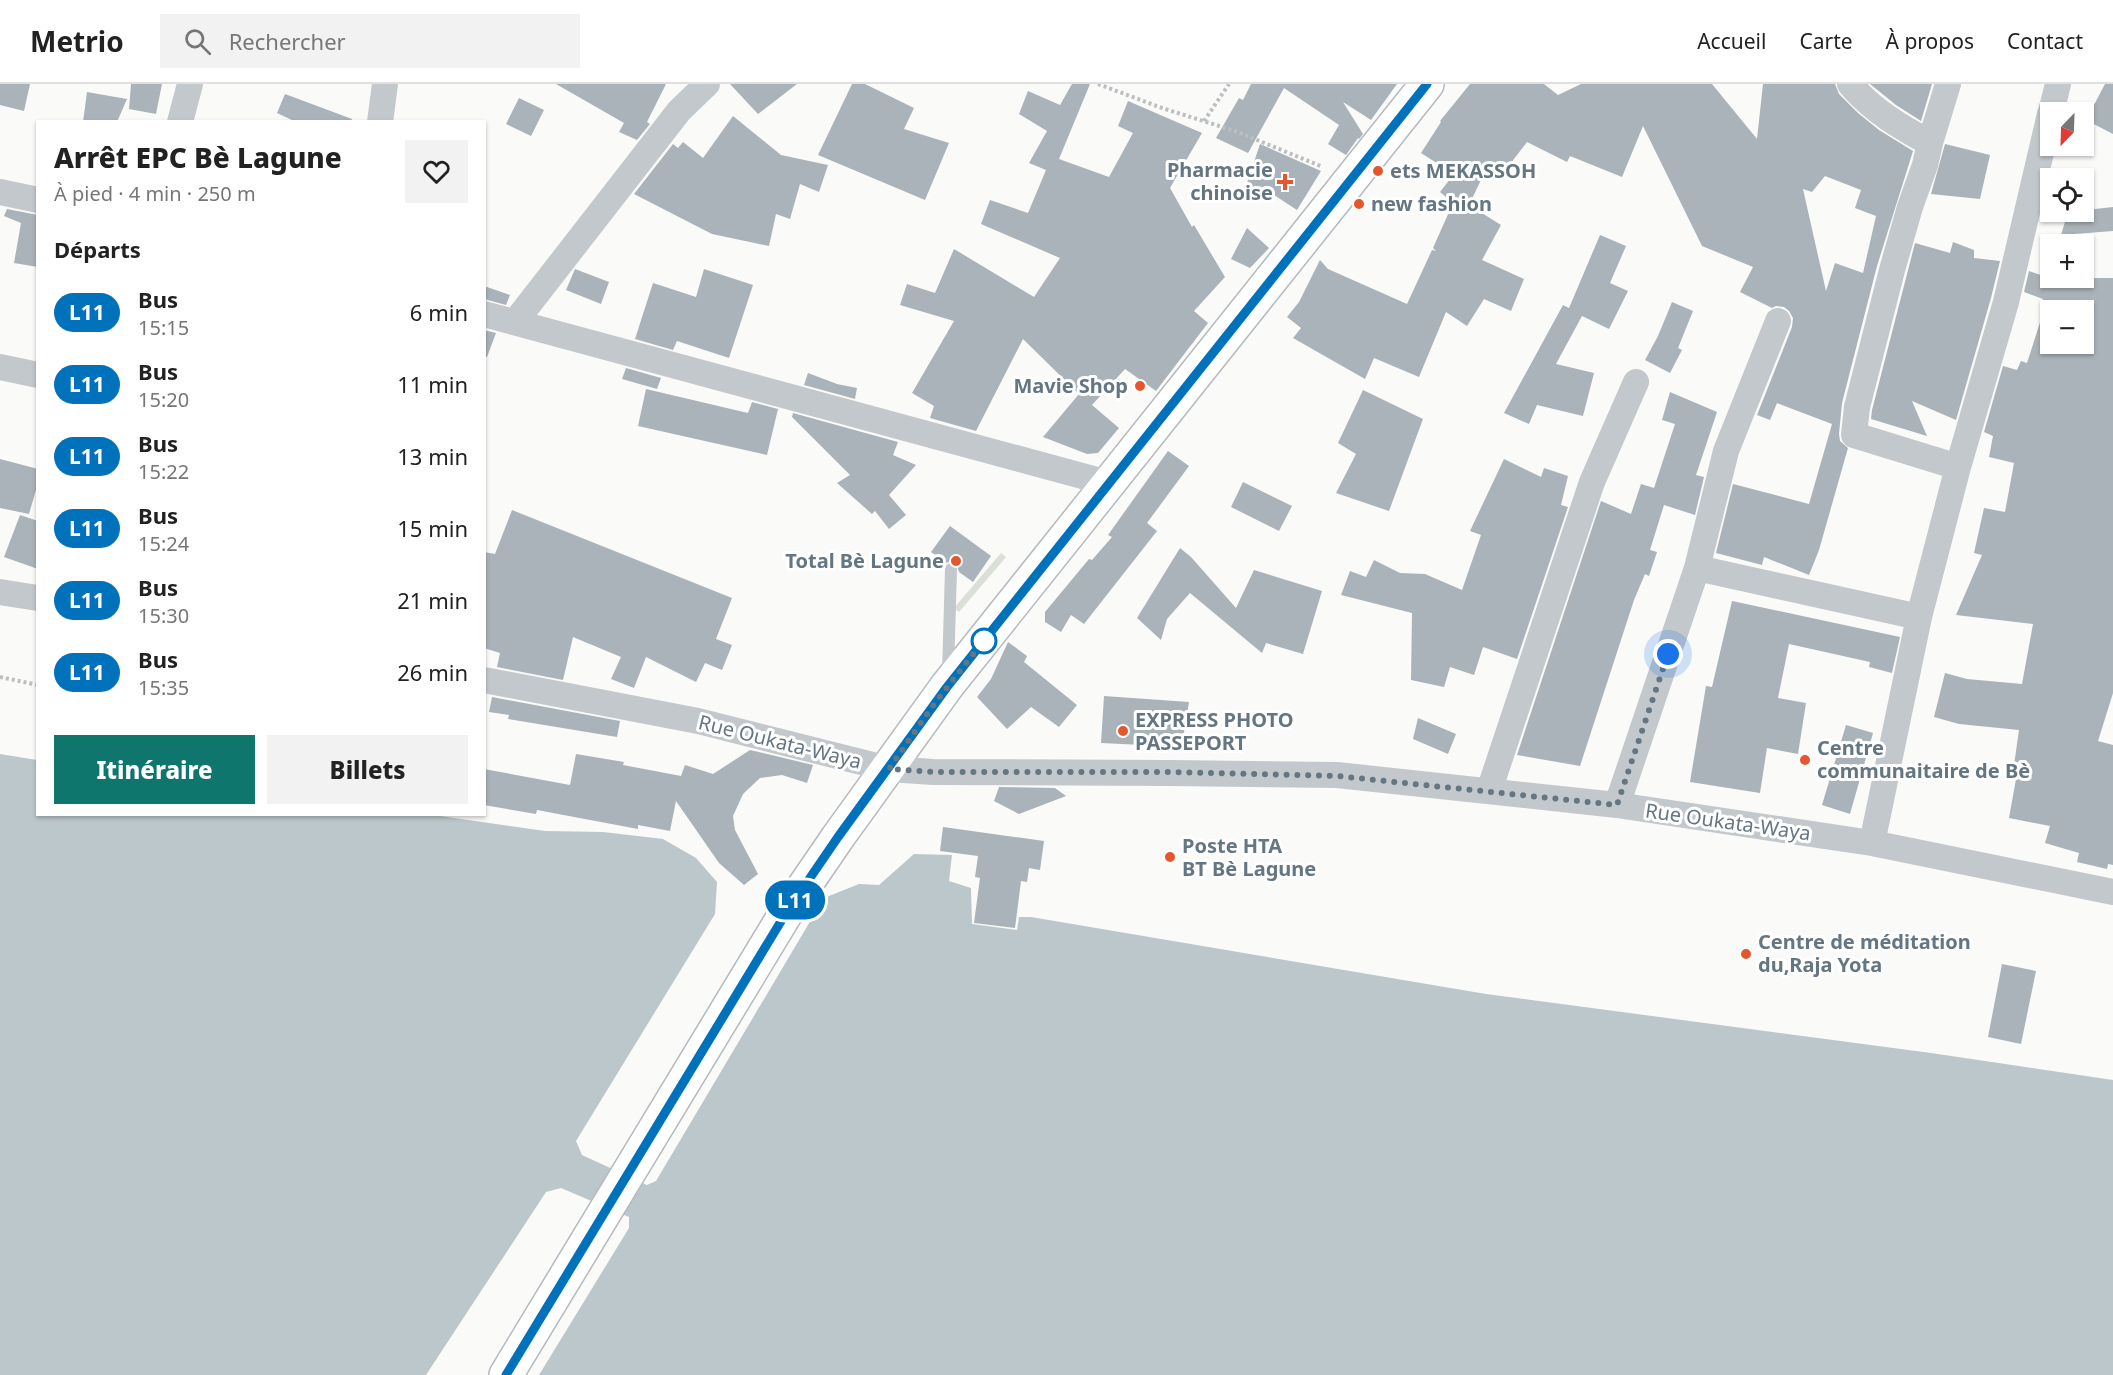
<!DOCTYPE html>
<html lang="fr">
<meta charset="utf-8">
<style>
body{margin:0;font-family:"Noto Sans",sans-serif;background:#f2f2f2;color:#222;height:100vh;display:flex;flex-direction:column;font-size:22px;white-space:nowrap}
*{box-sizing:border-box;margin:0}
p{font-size:20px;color:#767676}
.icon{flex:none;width:33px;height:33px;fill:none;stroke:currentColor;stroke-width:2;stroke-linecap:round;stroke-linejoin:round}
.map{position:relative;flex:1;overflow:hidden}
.panel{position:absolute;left:36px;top:36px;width:450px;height:696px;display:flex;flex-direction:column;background:#fff;border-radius:0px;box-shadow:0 2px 4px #0004}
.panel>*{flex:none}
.badge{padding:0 12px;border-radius:20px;font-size:21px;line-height:39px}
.needle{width:39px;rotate:203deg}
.fabs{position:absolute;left:2040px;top:18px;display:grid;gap:12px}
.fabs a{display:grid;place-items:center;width:54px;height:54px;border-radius:0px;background:#fff;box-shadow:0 2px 4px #0004;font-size:30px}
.you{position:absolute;width:30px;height:30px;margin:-15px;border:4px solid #fff;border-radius:50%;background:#1a73e8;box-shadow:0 0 0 9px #1a73e833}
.map>.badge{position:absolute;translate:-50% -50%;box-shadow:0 0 0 3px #fff}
h2{padding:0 18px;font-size:22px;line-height:54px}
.round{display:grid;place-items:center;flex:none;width:63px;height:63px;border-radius:0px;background:#f2f2f2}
.summary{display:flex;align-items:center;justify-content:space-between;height:102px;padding:0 18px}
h1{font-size:28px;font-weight:800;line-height:45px}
.action{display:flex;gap:12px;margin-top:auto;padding:12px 18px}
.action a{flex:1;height:69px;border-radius:0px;background:#0f766e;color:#fff;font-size:24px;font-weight:800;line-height:69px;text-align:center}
.action a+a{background:#f2f2f2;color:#222}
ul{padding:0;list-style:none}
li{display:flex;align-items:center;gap:18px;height:72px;padding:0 18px}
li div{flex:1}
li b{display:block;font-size:22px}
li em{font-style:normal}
li .badge{min-width:66px;font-weight:700;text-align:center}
header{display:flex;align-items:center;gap:36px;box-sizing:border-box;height:84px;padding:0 30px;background:#fff;border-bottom:2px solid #e0e0e0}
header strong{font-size:28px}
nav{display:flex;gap:33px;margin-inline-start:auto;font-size:21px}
.search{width:420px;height:54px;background:#f2f2f2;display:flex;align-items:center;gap:15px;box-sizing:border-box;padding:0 21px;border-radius:0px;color:#767676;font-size:22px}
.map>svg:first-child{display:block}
.green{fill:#dadfd7}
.water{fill:#bbc7cb}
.building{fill:#aab3b9;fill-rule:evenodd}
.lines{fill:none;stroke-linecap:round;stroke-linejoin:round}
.secondary-casing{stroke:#b3babf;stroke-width:36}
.path{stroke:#bbbfc2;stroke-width:4;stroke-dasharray:3 3;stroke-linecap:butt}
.lane{stroke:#c3c8cc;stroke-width:12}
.street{stroke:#c3c8cc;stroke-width:26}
.secondary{stroke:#fff;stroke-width:33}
.line-casing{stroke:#fff;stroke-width:14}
.line{stroke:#0072bc;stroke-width:9}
.walk{stroke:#657683;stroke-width:6;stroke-dasharray:0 10.8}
.poi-dot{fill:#e4572e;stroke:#fff;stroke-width:2}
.stop-dot{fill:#fff;stroke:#0072bc;stroke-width:3}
.labels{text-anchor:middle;stroke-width:6;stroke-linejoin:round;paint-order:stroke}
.poi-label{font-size:20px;font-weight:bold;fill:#657683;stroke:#fff;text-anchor:start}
.street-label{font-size:20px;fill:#657683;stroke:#fff}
</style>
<header>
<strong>Metrio</strong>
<div class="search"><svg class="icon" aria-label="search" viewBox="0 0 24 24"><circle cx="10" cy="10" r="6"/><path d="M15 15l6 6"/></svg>Rechercher</div>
<nav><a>Accueil</a><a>Carte</a><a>À propos</a><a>Contact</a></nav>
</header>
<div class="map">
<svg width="2113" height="1291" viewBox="0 0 2113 1291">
<rect width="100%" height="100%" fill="#fafaf8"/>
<path class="green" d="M1001 469 1006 473 959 528 954 524Z"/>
<path class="water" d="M0 670 37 676 38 730H426L545 747 603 748 663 755 696 774 717 798 715 830 576 1057 582 1071 647 1101 656 1097 824 814 859 800 879 801 914 770 952 771 949 797 971 804 972 840 1017 846 1019 833H1031L1486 910 1931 969 2113 996V1291H539L629 1144V1133L561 1104 546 1108 426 1291H0Z"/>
<path class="building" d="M0 0H30L24 27 0 21Z
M131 0H162L156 30 129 25Z
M556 0H666L647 38 650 40 637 56 619 48 624 39Z
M730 0H797L758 30Z
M852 0H865L914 24 904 45 949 59 925 116 818 71Z
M1072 0H1090L1059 75 1109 93 1133 49 1118 42 1128 17 1202 49 1170 104 1192 143 1194 141 1225 193 1194 227 1208 239 1156 307 1125 285 1092 321 1119 344 1098 369 1087 370 1043 353 1079 310 1023 255 976 347 930 334 934 322 912 309 954 237 900 221 907 200 935 209 954 165 1034 213 1060 174 981 140 990 116 1028 129 1046 86 1029 79 1047 47 1019 30 1028 7 1060 21Z
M1251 0H1397L1371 36 1343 18 1363 50 1359 55 1358 54 1346 71 1328 60 1339 41 1284 4 1248 69 1216 54 1239 14 1243 16Z
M1470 0H1544L1558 11 1581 0H1712L1757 55 1763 0H1835L1839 10 1858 29 1879 46 1913 67 1877 182 1842 319 1839 350 1840 357 1848 364 1819 466 1809 491 1764 473 1762 481 1716 469 1733 400 1809 420 1832 340 1777 319 1770 336 1757 331 1792 243 1793 234 1789 227 1784 223 1776 222 1772 224 1740 208 1753 183 1702 162 1643 42 1622 93 1570 72 1567 78 1527 58 1504 88 1490 77 1469 121 1501 141 1482 176 1524 195 1511 227 1484 215 1467 242 1446 228 1419 293 1374 274 1365 295 1293 254 1301 244 1287 233 1299 218 1320 176 1328 185 1407 220 1432 166 1436 167 1433 164 1453 119 1440 108 1454 90 1421 69 1441 38 1440 37ZM1825 92 1861 106 1855 124 1876 132 1863 189 1835 179 1826 207 1803 105 1812 108Z
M1870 0H1932L1921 37 1896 21Z
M2105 0H2113V50L2086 36Z
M87 8 127 15 117 38H83Z
M285 10 352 35 351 38H296L277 29Z
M519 14 544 26 531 52 506 40Z
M733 32 781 71 828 81 819 108 800 100 790 135 776 130 769 162 712 150 634 110 673 60 678 64 683 58 703 74Z
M1260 60 1321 87 1297 126 1274 111 1271 117 1245 105Z
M1945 60 1990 71 1980 115 1931 110Z
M2113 123V147L2061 151 2068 128Z
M7 125 38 131V183L14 179 21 139 4 132Z
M1247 144 1269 164 1250 184 1231 175Z
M1600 151 1626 162 1610 199 1628 207 1609 245 1582 232 1556 280 1594 289 1583 332 1537 321 1529 340 1504 329 1563 221 1569 224Z
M1953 158 1974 166V174L2000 177 1991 214 1956 336 1912 317 1927 352 1871 335 1872 326 1915 159 1950 169Z
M575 185 609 198 601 220 566 206Z
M704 185 753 201 729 274 677 257 673 266 635 255 653 199 696 213Z
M2029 187 2049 194H2113V609L2098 657 2113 661V781L2108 780 2107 785 2077 778 2079 769 2045 759 2050 742 2009 734 2016 695H2012L2019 646 1959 640 1934 633 1945 589 1967 595 2022 600 2033 540 1956 531 1982 471 1974 469 1984 424 2005 428 2014 379 1989 373 1993 352 1984 348 2003 282 2017 286 2021 277 2027 279 2043 229 2040 228 2043 215 2024 208ZM2050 226H2084V260H2050Z
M484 202 510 211 506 221 484 215Z
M1672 218 1693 227 1678 264 1682 266 1670 289 1645 276 1658 252Z
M484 246 496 249 487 273H484Z
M626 284 661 294 657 305 622 295Z
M808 289 837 300 857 304 855 315 804 301Z
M646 305 748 329 752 318 778 325 767 371 638 342Z
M1363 306 1423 335 1389 427 1336 409 1356 370 1338 359Z
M1670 308 1717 328 1696 391 1704 393 1695 431 1664 421 1650 466 1657 468 1649 492 1645 490 1634 516 1580 682 1517 671 1601 417 1631 430 1641 400 1654 404 1675 340 1662 336Z
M793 329 898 358 893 371 916 381 889 411 906 431 889 445 875 427 872 430 837 399 850 391 792 333Z
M1168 367 1189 382 1147 439 1157 447 1084 540 1071 531 1061 548 1045 538V528L1089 475 1092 476 1112 453 1108 451Z
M0 375 38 385V399L29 430 0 424Z
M1504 375 1541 393 1544 384 1568 392 1561 421 1568 423 1517 575 1483 563 1474 591 1450 583 1444 603 1411 596 1412 529 1341 511 1350 487 1366 493 1374 476 1400 489 1425 490 1462 506 1481 451 1470 447Z
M1243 398 1292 422 1279 447 1231 423Z
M512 426 732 514 716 555 732 561 722 586 705 579 696 598 646 573 634 604 611 595 621 573 573 553 563 596 497 583 500 569 484 564V468L495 470Z
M20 431 38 437V485L4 473Z
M950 442 991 472 973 498 959 488 956 478 951 477 946 479 931 468Z
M1180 464 1191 473 1236 524 1254 486 1322 507 1303 570 1266 559 1262 569 1190 509 1167 535 1161 556 1137 534Z
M1732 517 1900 553 1892 589 1869 583 1870 578 1789 560 1778 614 1806 619 1798 670 1767 664 1760 709 1690 698 1706 602 1712 603Z
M1008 558 1027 572 1024 578 1077 621 1059 643 1031 623 1007 645 977 613 991 595Z
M1104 612 1189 618 1182 660 1144 653 1143 661 1101 659Z
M492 613 620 637 617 653 508 635 509 631 489 628Z
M1418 634 1456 650 1448 670 1413 655Z
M1846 641 1873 649 1850 730 1822 721Z
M750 666 813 681 807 699 782 691 760 694 743 710 733 732 735 746 758 790 744 801 719 779 676 717 670 747 638 741V745L537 726 536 730 484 721V685L570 701 576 670 624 678 623 681 681 692 685 681 713 690Z
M999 703 1055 704 1066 712 1019 730 994 717Z
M943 743 1044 757 1040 786 1029 784 1027 798 1021 797 1015 844 974 839 980 794 975 793 978 772 940 767Z
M2002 880 2036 887 2021 960 1988 953Z"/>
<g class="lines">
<defs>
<path id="secondary" d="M506 1291 786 829 838 753 947 602 1427 0"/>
</defs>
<use href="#secondary" class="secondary-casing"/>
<path class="path" d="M1098 0 1162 24 1235 47 1323 83
M1204 37 1229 0
M0 593 38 601"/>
<path class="lane" d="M948 589 951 485"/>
<path class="street" d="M1850 0C1872 26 1900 43 1930 59
M1948 0 1930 59 1925 81 1910 123 1892 186 1857 323 1854 351 1958 383
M2051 28 2058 0
M180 38 190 0
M380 38 385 0
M0 108 38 116
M484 230 1108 399
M515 238 679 27 707 0
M0 283 38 291
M1697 484 1919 533
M0 508 38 514
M484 596 698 637 889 685 933 688 1169 689 1337 691 1617 721 1872 759 2113 808
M1489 707 1592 398 1636 298
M1617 721 1697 484 1726 367 1778 237
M1872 759 1919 533 1958 383 2006 218 2050 30"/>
<use href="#secondary" class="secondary"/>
</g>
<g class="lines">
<defs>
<path id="line" d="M506 1291 786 829 838 753 947 603 1427 0"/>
</defs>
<use href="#line" class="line-casing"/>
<use href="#line" class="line"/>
<path class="walk" d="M984 557 985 555 932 623 889 685 933 688H1169L1337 692 1617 721 1668 570"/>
</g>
<g class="poi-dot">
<circle cx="1378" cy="87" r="6"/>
<path d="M1282 89h6v6h6v6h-6v6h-6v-6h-6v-6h6z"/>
<circle cx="1359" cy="120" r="6"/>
<circle cx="1140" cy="302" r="6"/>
<circle cx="956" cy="477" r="6"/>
<circle cx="1123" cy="647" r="6"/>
<circle cx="1805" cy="676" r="6"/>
<circle cx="1170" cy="773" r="6"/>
<circle cx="1746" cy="870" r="6"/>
</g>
<circle class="stop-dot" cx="984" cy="557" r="12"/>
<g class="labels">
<g class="poi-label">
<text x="1273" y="93" text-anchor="end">Pharmacie<tspan x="1273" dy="23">chinoise</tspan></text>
<text x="1390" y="94">ets MEKASSOH</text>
<text x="1371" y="127">new fashion</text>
<text x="1128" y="309" text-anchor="end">Mavie Shop</text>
<text x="944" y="484" text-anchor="end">Total Bè Lagune</text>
<text x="1135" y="643">EXPRESS PHOTO<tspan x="1135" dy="23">PASSEPORT</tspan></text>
<text x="1817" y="671">Centre<tspan x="1817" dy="23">communaitaire de Bè</tspan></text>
<text x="1182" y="769">Poste HTA<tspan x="1182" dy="23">BT Bè Lagune</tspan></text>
<text x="1758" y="865">Centre de méditation<tspan x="1758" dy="23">du,Raja Yota</tspan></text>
</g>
<g class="street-label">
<text transform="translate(780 658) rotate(14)" y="7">Rue Oukata-Waya</text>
<text transform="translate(1728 738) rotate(8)" y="7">Rue Oukata-Waya</text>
</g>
</g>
</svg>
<div class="fabs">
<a><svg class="needle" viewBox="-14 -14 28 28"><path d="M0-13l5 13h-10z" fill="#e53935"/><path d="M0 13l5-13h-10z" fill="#767676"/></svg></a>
<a><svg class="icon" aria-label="locate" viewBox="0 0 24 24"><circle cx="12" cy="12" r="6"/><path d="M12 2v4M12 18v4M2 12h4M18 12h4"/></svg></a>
<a>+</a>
<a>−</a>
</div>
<div class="you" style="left:1668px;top:570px"></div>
<b class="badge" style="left:795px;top:816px;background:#0072bc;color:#fff">L11</b>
<section class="panel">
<div class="summary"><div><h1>Arrêt EPC Bè Lagune</h1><p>À pied · 4 min · 250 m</p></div><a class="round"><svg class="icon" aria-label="heart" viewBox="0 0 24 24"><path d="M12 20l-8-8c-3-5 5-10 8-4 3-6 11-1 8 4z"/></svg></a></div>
<h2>Départs</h2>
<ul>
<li><span class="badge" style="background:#0072bc;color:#fff">L11</span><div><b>Bus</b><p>15:15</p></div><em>6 min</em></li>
<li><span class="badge" style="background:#0072bc;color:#fff">L11</span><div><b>Bus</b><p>15:20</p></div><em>11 min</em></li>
<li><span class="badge" style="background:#0072bc;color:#fff">L11</span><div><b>Bus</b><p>15:22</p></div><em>13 min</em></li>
<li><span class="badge" style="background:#0072bc;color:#fff">L11</span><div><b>Bus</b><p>15:24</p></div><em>15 min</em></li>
<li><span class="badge" style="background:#0072bc;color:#fff">L11</span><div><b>Bus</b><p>15:30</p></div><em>21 min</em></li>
<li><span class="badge" style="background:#0072bc;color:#fff">L11</span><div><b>Bus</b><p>15:35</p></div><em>26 min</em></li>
</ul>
<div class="action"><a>Itinéraire</a><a>Billets</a></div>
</section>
</div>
